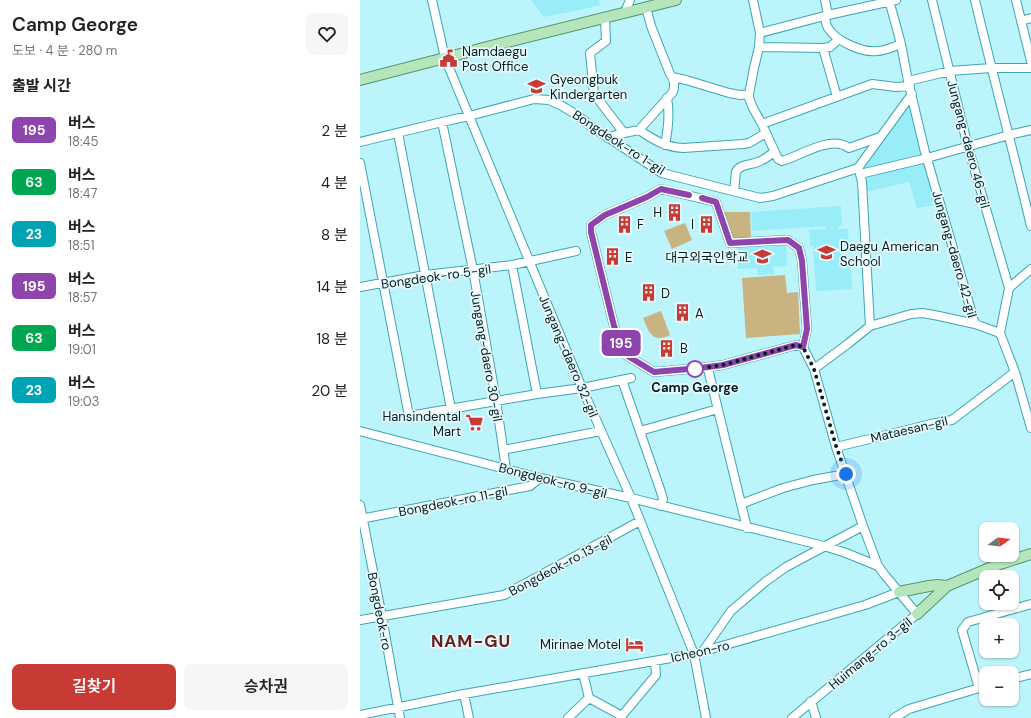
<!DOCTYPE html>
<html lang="ko">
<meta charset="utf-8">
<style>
body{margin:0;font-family:"DM Sans","Noto Sans KR",sans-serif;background:#f6f6f6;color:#202124;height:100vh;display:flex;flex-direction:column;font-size:15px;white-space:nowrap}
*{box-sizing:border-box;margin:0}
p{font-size:13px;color:#757577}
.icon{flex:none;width:22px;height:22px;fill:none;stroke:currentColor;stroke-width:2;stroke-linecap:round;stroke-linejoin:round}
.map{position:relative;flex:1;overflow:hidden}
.side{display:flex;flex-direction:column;background:#fff;width:360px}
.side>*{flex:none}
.badge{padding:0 8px;border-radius:6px;font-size:14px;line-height:26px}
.needle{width:26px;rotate:75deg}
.controls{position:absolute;left:619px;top:522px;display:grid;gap:8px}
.controls a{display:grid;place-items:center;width:40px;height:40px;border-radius:8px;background:#fff;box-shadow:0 1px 3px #0004;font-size:20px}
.you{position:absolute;width:20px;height:20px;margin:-10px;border:3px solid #fff;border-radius:50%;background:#1a73e8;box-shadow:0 0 0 6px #1a73e833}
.map>.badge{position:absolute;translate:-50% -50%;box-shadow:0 0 0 2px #fff}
h2{padding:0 12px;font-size:15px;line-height:36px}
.round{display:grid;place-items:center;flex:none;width:42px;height:42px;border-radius:8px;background:#f6f6f6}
.headline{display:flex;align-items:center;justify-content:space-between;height:68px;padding:0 12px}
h1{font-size:19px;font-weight:600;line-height:30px}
.primary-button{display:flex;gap:8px;margin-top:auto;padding:8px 12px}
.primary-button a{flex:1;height:46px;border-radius:8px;background:#c83a34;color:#fff;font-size:16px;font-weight:600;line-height:46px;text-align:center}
.primary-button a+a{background:#f6f6f6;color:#202124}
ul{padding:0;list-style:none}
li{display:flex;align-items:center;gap:12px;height:52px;padding:0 12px}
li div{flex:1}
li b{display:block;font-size:15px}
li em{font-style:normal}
li .badge{min-width:44px;font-weight:700;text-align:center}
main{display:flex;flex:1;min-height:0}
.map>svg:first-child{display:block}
.built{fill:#98edf9}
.green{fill:#c8b381}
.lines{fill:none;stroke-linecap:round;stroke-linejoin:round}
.minor-casing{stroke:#3ea5b2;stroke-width:10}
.major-casing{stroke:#559568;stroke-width:12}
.minor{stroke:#fff;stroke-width:8}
.major{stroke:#b5e6bb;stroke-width:10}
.line-casing{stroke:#fff;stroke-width:9}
.line{stroke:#8e44ad;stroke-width:6}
.walk{stroke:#001f23;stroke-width:4;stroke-dasharray:0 7.2}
.stop-dot{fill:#fff;stroke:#8e44ad;stroke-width:2}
.labels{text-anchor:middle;stroke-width:3.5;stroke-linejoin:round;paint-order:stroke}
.poi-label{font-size:13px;fill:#001f23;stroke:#e7f9fc;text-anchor:start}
.street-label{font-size:13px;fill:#001f23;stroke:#e7f9fc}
.stop-label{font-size:13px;font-weight:bold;fill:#001f23;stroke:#e7f9fc}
.district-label{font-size:17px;font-weight:bold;letter-spacing:1px;fill:#66211c;stroke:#e7f9fc}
</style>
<main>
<section class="side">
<div class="headline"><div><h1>Camp George</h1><p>도보 · 4 분 · 280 m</p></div><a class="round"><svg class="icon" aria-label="heart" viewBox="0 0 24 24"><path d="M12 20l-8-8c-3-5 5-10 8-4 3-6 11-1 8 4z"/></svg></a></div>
<h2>출발 시간</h2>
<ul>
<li><span class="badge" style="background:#8e44ad;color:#fff">195</span><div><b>버스</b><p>18:45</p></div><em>2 분</em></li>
<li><span class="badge" style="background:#00a651;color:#fff">63</span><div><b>버스</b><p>18:47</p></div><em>4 분</em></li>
<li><span class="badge" style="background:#00a3b4;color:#fff">23</span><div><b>버스</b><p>18:51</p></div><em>8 분</em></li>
<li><span class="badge" style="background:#8e44ad;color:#fff">195</span><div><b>버스</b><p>18:57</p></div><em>14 분</em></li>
<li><span class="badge" style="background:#00a651;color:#fff">63</span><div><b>버스</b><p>19:01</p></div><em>18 분</em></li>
<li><span class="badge" style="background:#00a3b4;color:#fff">23</span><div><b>버스</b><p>19:03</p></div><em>20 분</em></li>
</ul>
<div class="primary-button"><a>길찾기</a><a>승차권</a></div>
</section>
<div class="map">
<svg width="671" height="718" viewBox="0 0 671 718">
<rect width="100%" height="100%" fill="#bcf4fc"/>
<path class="built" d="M171 0H239L240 5 224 9 184 17Z
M552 94 580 204 557 208 549 182 506 192 498 168Z
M481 206 482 225 478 226V229H488L489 245 480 246 481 260H484V267H491L492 289 456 291 453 246H450L449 230 466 229V226L392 231 391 212Z
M426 245 427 266 413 267 414 274 397 275V268L378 269 377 248Z"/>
<path class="green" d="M364 212H390L391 238 372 239Z
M325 223 332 240 312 249 304 231Z
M425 275 427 293 438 292 440 334 386 338 382 278Z
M301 311 310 335C292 344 289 332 283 318Z"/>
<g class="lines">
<defs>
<path id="minor" d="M72 0 85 58 222 388 271 498 334 654 346 718
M393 0 400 33 399 47 394 68 389 94V98L393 108 402 124 418 159 422 161C437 157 467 138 483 145 485 145 487 147 489 148L520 137
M465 0 468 15
M529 0 541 44 548 81 565 152 615 324
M572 0 608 147 649 288
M615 0C633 76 653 150 671 226
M656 0 671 61
M265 12 270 0
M464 16C466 20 466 25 468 28 476 41 502 53 517 51 525 51 533 47 541 44
M245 18 246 41 230 53 234 94 264 133
M661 21 671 18
M400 33 468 15 536 0
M399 47 463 48
M312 77 326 80 369 93 380 95 389 94
M548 81 590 71 631 68H671
M477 97 463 48 470 47 479 39
M82 122 113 270 136 400 146 469
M402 124 512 84 536 87 550 86
M279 130 313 92C315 86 314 78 310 74L291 26 286 7
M38 133 91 409
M248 138 259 134 279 130C294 140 305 147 323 148L383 144 389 143 406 133
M0 142 82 122 109 116 174 99 189 100 202 106 217 115 232 127 302 173 400 198 413 196 498 168 552 94
M305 145C308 130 310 113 307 98
M0 163 49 416 177 394 222 388 271 378
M499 170 502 182 510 326
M500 174 567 158 649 135 671 130
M374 191C375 185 375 178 376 172 379 164 391 165 398 162 404 160 409 156 414 152
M152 265 177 394
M671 269 649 288 640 333 655 372 671 428
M0 287 65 275 152 265 216 251
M443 347 447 329 442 261 439 248 428 240 370 243 356 202 301 189 287 197 245 215 231 225V232L254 326 266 355 294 372 340 368 363 365 436 345 443 347 454 369 476 447 503 526 518 566
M454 369 489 343 510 326 551 314 563 313 579 316 615 324 640 333
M349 373 387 528
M262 380 301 492 303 499 301 506
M0 431 180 478 271 498 464 546 486 553 518 566 524 574 557 614 432 718
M280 431 358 409
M476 447 539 432 571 424 592 420 655 372
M143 450 241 431
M381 504 423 488 453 480 486 474
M0 505 22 617 40 718
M0 519 170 486 180 478
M0 620 144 595 280 521
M343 651 371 611 405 582 426 567 503 526
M223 673 229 698 262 716
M652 679 671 674
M619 688 602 630 608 622 671 604
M104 694 109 718
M451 701 456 718
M0 715 104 694 334 654 505 605 539 592
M208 718 229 698
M260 718 296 675 295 661
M534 718 549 709 626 686"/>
<path id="major" d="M0 80 131 46 316 0
M539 592 569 586 577 585 587 586 634 566 671 554
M557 614 587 586"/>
</defs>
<use href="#minor" class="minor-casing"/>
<use href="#major" class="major-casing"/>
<use href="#minor" class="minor"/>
<use href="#major" class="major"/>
</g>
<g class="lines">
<defs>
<path id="line" d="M329 195 301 189 287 197 245 215 231 225V232L254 326 266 355 294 372 340 368 363 365 436 345 443 347 447 329 442 261 439 248 428 240 370 243 356 202 342 198"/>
</defs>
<use href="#line" class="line-casing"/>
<use href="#line" class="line"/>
<path class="walk" d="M335 369 363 365 436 345 443 347 454 369 476 446 486 474"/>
</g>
<defs>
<symbol id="civic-bare" viewBox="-9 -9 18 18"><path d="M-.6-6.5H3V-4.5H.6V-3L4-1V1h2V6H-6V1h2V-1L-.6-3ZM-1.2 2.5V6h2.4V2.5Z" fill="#c83a34" stroke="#e7f9fc" stroke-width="2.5" paint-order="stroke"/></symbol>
<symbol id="school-bare" viewBox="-9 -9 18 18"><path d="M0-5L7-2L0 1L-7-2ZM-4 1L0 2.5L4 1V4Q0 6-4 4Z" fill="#c83a34" stroke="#e7f9fc" stroke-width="2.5" paint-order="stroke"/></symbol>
<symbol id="building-bare" viewBox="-9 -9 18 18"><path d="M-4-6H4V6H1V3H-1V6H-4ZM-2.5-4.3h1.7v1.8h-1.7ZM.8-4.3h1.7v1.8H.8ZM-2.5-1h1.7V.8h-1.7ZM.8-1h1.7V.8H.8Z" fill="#c83a34" stroke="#e7f9fc" stroke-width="2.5" paint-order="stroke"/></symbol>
<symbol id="supermarket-bare" viewBox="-9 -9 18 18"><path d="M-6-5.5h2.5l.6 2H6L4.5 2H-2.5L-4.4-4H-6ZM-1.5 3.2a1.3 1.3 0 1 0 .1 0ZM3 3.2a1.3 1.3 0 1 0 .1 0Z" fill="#c83a34" stroke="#e7f9fc" stroke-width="2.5" paint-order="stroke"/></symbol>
<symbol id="hotel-bare" viewBox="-9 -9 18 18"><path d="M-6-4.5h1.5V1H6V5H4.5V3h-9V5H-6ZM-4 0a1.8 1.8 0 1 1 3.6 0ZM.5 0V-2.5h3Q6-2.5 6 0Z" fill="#c83a34" stroke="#e7f9fc" stroke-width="2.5" paint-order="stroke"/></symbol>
</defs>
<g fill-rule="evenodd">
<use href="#civic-bare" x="76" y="46" width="25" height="25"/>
<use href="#school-bare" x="164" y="74" width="25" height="25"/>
<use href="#building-bare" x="302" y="200" width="25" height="25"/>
<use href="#building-bare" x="252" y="212" width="25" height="25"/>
<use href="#building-bare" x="334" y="212" width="25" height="25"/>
<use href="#school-bare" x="454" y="240" width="25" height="25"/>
<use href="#building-bare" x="240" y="244" width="25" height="25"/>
<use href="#school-bare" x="390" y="244" width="25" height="25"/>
<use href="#building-bare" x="276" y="280" width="25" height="25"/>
<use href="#building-bare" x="310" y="300" width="25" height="25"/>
<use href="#building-bare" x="294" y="336" width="25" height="25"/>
<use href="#supermarket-bare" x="102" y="410" width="25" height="25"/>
<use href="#hotel-bare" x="262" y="632" width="25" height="25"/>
</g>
<circle class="stop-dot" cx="335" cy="369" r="8"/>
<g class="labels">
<g class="poi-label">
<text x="102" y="56">Namdaegu<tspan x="102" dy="15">Post Office</tspan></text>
<text x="190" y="84">Gyeongbuk<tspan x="190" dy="15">Kindergarten</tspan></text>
<text x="302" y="217" text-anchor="end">H</text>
<text x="277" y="229">F</text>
<text x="334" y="229" text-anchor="end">I</text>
<text x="480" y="251">Daegu American<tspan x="480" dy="15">School</tspan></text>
<text x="265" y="262">E</text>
<text x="389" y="262" text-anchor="end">대구외국인학교</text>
<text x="301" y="298">D</text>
<text x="335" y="318">A</text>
<text x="320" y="353">B</text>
<text x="101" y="421" text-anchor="end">Hansindental<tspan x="101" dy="15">Mart</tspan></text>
<text x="261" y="649" text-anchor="end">Mirinae Motel</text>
</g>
<g class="street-label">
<text transform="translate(259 142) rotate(33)" y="5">Bongdeok-ro 1-gil</text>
<text transform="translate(609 144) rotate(75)" y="5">Jungang-daero 46-gil</text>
<text transform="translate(595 254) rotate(74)" y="5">Jungang-daero 42-gil</text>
<text transform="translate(76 276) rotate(-8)" y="5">Bongdeok-ro 5-gil</text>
<text transform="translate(127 356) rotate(80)" y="5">Jungang-daero 30-gil</text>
<text transform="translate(209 356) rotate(67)" y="5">Jungang-daero 32-gil</text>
<text transform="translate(549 429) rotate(-13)" y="5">Mataesan-gil</text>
<text transform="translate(193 480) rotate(14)" y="5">Bongdeok-ro 9-gil</text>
<text transform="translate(93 501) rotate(-11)" y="5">Bongdeok-ro 11-gil</text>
<text transform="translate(200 565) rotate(-28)" y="5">Bongdeok-ro 13-gil</text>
<text transform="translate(20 611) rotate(79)" y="5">Bongdeok-ro</text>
<text transform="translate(340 651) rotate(-13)" y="5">Icheon-ro</text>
<text transform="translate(510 653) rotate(-40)" y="5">Huimang-ro 3-gil</text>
</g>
<g class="stop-label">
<text x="335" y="392">Camp George</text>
</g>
<g class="district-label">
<text x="111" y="647">NAM-GU</text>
</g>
</g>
</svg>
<div class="controls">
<a><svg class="needle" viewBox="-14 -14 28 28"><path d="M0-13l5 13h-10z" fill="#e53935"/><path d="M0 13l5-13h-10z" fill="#757577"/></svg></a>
<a><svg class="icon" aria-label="locate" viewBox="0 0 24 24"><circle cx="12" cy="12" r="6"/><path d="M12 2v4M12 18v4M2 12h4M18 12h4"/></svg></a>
<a>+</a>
<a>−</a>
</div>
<div class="you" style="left:486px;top:474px"></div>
<b class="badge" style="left:261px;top:343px;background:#8e44ad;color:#fff">195</b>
</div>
</main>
